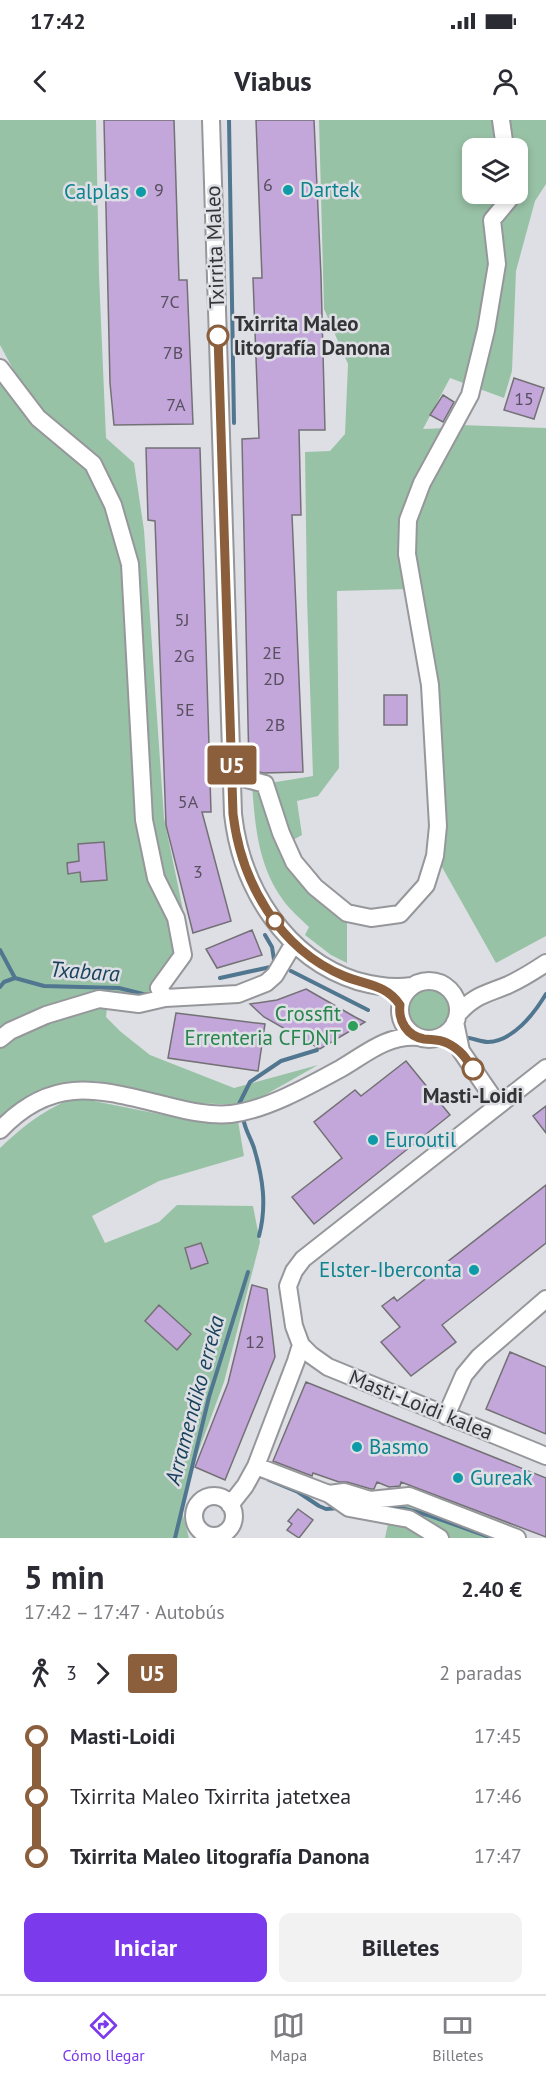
<!DOCTYPE html>
<html lang="es">
<meta charset="utf-8">
<style>
body{margin:0;font-family:"PT Sans",sans-serif;background:#f2f2f3;color:#2b2b33;height:100vh;display:flex;flex-direction:column;font-size:22px;white-space:nowrap}
*{box-sizing:border-box;margin:0}
p{font-size:20px;color:#7c7c81}
.icon{flex:none;width:33px;height:33px;fill:none;stroke:currentColor;stroke-width:2;stroke-linecap:round;stroke-linejoin:round}
.map{position:relative;height:1418px;overflow:hidden}
.drawer{display:flex;flex-direction:column;background:#fff;flex:1}
.drawer>*{flex:none}
.badge{padding:0 12px;border-radius:4px;font-size:21px;line-height:39px}
.controls{position:absolute;left:462px;top:18px;display:grid;gap:12px}
.controls a{display:grid;place-items:center;width:66px;height:66px;border-radius:12px;background:#fff;box-shadow:0 3px 9px #0003;font-size:30px}
.map>.badge{position:absolute;translate:-50% -50%;box-shadow:0 0 0 3px #fff}
.legs{display:flex;align-items:center;gap:9px;height:66px;padding:0 24px;font-size:20px}
.legs p{margin-inline-start:auto}
.head{display:flex;align-items:center;justify-content:space-between;height:102px;padding:0 24px}
h1{font-size:33px;font-weight:600;line-height:45px}
.action{display:flex;gap:12px;margin-top:auto;padding:12px 24px}
.action a{flex:1;height:69px;border-radius:12px;background:#7c3aed;color:#fff;font-size:24px;font-weight:600;line-height:69px;text-align:center}
.action a+a{background:#f2f2f3;color:#2b2b33}
ul{padding:0 24px;list-style:none}
li{display:flex;align-items:center;gap:21px;height:60px;font-size:22px}
li i{display:grid;place-items:center;width:9px;height:100%;margin:0 8px;background:currentColor}
li i::after{content:'';width:15px;height:15px;margin:-8px;border:4px solid;border-radius:50%;background:#fff}
li p{margin-inline-start:auto}
li:first-child i{background:linear-gradient(#0000 50%,currentColor 0)}
li:last-child i{background:linear-gradient(currentColor 50%,#0000 0)}
.status{display:flex;justify-content:space-between;align-items:center;height:42px;padding:0 30px;background:#fff;direction:ltr}
.status svg{height:16px;fill:currentColor}
header{display:flex;justify-content:space-between;align-items:center;height:78px;padding:0 24px;background:#fff;font-size:27px;font-weight:600}
.tab-bar{display:flex;justify-content:space-around;align-items:center;height:84px;border-top:2px solid #e1e1e2;background:#fff;font-size:16px;color:#7c7c81}
.tab-bar a{display:grid;justify-items:center;gap:3px}
.tab-bar .current{color:#7c3aed}
.map>svg:first-child{display:block}
.green{fill:#98c2a6;fill-rule:evenodd}
.lines{fill:none;stroke-linecap:round;stroke-linejoin:round}
.stream{stroke:#517690;stroke-width:4}
.building{fill:#c3a6da;stroke:#737175;stroke-width:1.5}
.minor-casing{stroke:#96979b;stroke-width:20}
.minor{stroke:#fff;stroke-width:16}
.line-1-casing{stroke:#fff;stroke-width:14}
.line-1{stroke:#8b5e3c;stroke-width:9}
.culture-dot{fill:#0f9aa8;stroke:#dedfe4;stroke-width:2}
.stop-1-dot{fill:#fff;stroke:#8b5e3c;stroke-width:3}
.leisure-dot{fill:#2e9e5b;stroke:#dedfe4;stroke-width:2}
.labels{text-anchor:middle;stroke-width:5;stroke-linejoin:round;paint-order:stroke}
.number-label{font-size:18px;fill:#58505f}
.culture-label{font-size:21px;fill:#0d838f;stroke:#dedfe4;text-anchor:start}
.street-label{font-size:21px;fill:#343436;stroke:#dedfe4}
.stop-label{font-size:21px;font-weight:bold;fill:#343436;stroke:#dedfe4;text-anchor:start}
.leisure-label{font-size:21px;fill:#27864d;stroke:#dedfe4;text-anchor:end}
.water-label{font-size:22px;font-style:italic;fill:#19425d;stroke:#dedfe4}
</style>
<div class="status"><b>17:42</b><svg viewBox="0 0 49 12"><path d="M0 12V9h3v3zM5 12V6h3v6zM10 12V3h3v9zM15 12V0h3v12zM26 1h20v11H26zM47 4h2v5h-2z"/></svg></div>
<header><svg class="icon" aria-label="back" viewBox="0 0 24 24"><path d="M15 5l-7 7 7 7"/></svg>Viabus<svg class="icon" aria-label="person" viewBox="0 0 24 24"><circle cx="12" cy="8" r="4"/><path d="M4 21q1-7 8-7t8 7"/></svg></header>
<div class="map">
<svg width="546" height="1418" viewBox="0 0 546 1418">
<rect width="100%" height="100%" fill="#dedfe4"/>
<path class="green" d="M0 0H96L99 155 106 318 134 343 144 410 164 698 183 790 171 797 177 833 155 875 108 878 106 897 121 912 150 935 234 968 318 945 258 979 234 985 181 982 96 961 65 962 30 975 0 999V257L20 262 0 225Z
M319 0H546V64L535 81 516 151 512 251 504 278 450 258 423 309 448 308 419 362 408 469 337 471 339 648 318 676 297 681 302 715 291 721 270 663 313 656 307 479 305 332 330 331 345 314 348 244 324 189ZM472 28H518V74H472Z
M460 305 546 308V816L496 843 438 740 412 433V401Z
M252 665 263 671 278 719 347 799V843L331 835 305 815 309 807C300 798 290 790 283 780 258 746 255 705 252 665Z
M406 890a22 22 0 1 1 44 0a22 22 0 1 1-44 0Z
M68 980H89L204 1003 238 1001 244 1036 159 1061 92 1096 105 1123 159 1102 177 1085 253 1086 260 1122 224 1262 186 1365 181 1388 189 1418H0V1028C22 1007 40 993 68 980Z
M413 1382 499 1418H385L391 1389Z"/>
<g class="lines">
<path class="stream" d="M229 0 234 303
M0 830 15 858
M291 851 368 890
M15 858 44 866 119 868 147 875
M220 858 275 846 272 827 265 815
M0 867 4 862 15 858
M469 918C475 919 482 922 488 922 513 921 534 894 546 874
M239 984 250 962 281 941 317 930
M244 1002C246 1011 251 1019 254 1028 263 1058 267 1086 259 1116
M269 1360 298 1372 319 1386 326 1389 340 1388
M390 1385 428 1395 492 1418
M175 1418 209 1277 248 1152"/>
</g>
<path class="building" d="M104 0H174L179 160H187L193 304 114 305 110 263Z
M256 0H314L321 156 325 310H299L301 395H292L303 652 263 653 249 649 242 319 259 318 253 158H262Z
M514 258 544 268 534 299 504 290Z
M443 275 454 282 443 302 430 295Z
M146 328H200L211 692H202L231 801 193 813 166 705 155 401 148 400Z
M384 575H407V605H384Z
M104 722 107 760 81 762 80 752 68 754 67 743 79 741 78 724Z
M252 810 262 835 217 848 206 829Z
M306 869 355 897 365 902 320 929 264 897 250 884 277 880Z
M176 893 265 904 258 951 168 938Z
M406 941 450 995 314 1104 292 1077 342 1038 314 1002 355 970 361 976Z
M546 986V1013L533 996Z
M546 1065V1123L442 1205 456 1222 411 1256 381 1222 400 1207 382 1186 394 1177 397 1181Z
M201 1123 208 1143 191 1149 185 1128Z
M252 1165 267 1169 275 1237 225 1360 195 1347 228 1263Z
M159 1185 191 1214 177 1230 145 1201Z
M510 1232 546 1247V1314L486 1289Z
M306 1262 546 1358V1417L401 1362 400 1366 389 1367 377 1362 374 1369H371L347 1362H339L313 1353 312 1356 273 1341Z
M298 1389 313 1400 299 1418 287 1410 292 1404 288 1401Z"/>
<g class="lines">
<defs>
<path id="minor" d="M211 0 233 694C241 767 285 838 357 861 375 866 393 869 412 866
M501 0 505 28
M0 248 38 298 93 344 113 385 130 444 144 700 156 758 176 798 183 835 159 868 165 878
M232 655 265 664 281 713 294 742 315 767 347 793 371 798 400 794 426 765 435 736 438 706 430 565 407 434 408 400 422 363 470 275 486 210 497 144 492 100 512 76V74
M400 890a29 29 0 1 1 58 0a29 29 0 1 1-58 0Z
M458 894C474 875 487 874 508 865 521 859 534 851 546 843
M455 902 461 931 498 985
M0 919 10 911 46 895 99 879 139 884 165 878 238 874 266 863 275 855 294 823
M0 1010C54 953 101 970 168 986 188 991 210 996 231 994 266 990 309 966 340 949 366 934 386 915 418 917
M301 1225 311 1235 328 1247 546 1336
M446 1296 464 1255 479 1237 546 1179
M256 1346 329 1374 349 1388 409 1399 440 1418
M329 1374 344 1372 370 1380 409 1376 517 1418
M194 1396a20 20 0 1 1 40 0a20 20 0 1 1-40 0Z
M230 1385 245 1366 256 1346 296 1241 301 1225 294 1206 288 1166 294 1151 303 1139 546 948"/>
</defs>
<use href="#minor" class="minor-casing"/>
<use href="#minor" class="minor"/>
</g>
<g class="lines">
<defs>
<path id="line-1" d="M218 216 233 694C241 762 279 829 344 856 365 865 386 864 400 885 398 901 407 916 424 919 433 920 439 919 447 923 460 929 466 938 473 949"/>
</defs>
<use href="#line-1" class="line-1-casing"/>
<use href="#line-1" class="line-1"/>
</g>
<g class="culture-dot">
<circle cx="288" cy="70" r="6"/>
<circle cx="141" cy="72" r="6"/>
<circle cx="373" cy="1020" r="6"/>
<circle cx="474" cy="1150" r="6"/>
<circle cx="357" cy="1327" r="6"/>
<circle cx="458" cy="1358" r="6"/>
</g>
<g class="stop-1-dot">
<circle cx="218" cy="216" r="10"/>
<circle cx="275" cy="801" r="8"/>
<circle cx="473" cy="949" r="10"/>
</g>
<circle class="leisure-dot" cx="353" cy="906" r="6"/>
<g class="labels">
<g class="number-label">
<text x="268" y="71">6</text>
<text x="159" y="76">9</text>
<text x="170" y="188">7C</text>
<text x="173" y="239">7B</text>
<text x="524" y="285">15</text>
<text x="176" y="291">7A</text>
<text x="182" y="506">5J</text>
<text x="272" y="539">2E</text>
<text x="184" y="542">2G</text>
<text x="274" y="565">2D</text>
<text x="185" y="596">5E</text>
<text x="275" y="611">2B</text>
<text x="188" y="688">5A</text>
<text x="198" y="758">3</text>
<text x="255" y="1228">12</text>
</g>
<g class="culture-label">
<text x="300" y="77">Dartek</text>
<text x="129" y="79" text-anchor="end">Calplas</text>
<text x="385" y="1027">Euroutil</text>
<text x="462" y="1157" text-anchor="end">Elster-Iberconta</text>
<text x="369" y="1334">Basmo</text>
<text x="470" y="1365">Gureak</text>
</g>
<g class="street-label">
<text transform="translate(215 127) rotate(-92)" y="7">Txirrita Maleo</text>
<text transform="translate(421 1285) rotate(22)" y="7">Masti-Loidi kalea</text>
</g>
<g class="stop-label">
<text x="234" y="211">Txirrita Maleo<tspan x="234" dy="24">litografía Danona</tspan></text>
<text x="473" y="983" text-anchor="middle">Masti-Loidi</text>
</g>
<g class="leisure-label">
<text x="341" y="901">Crossfit<tspan x="341" dy="24">Errenteria CFDNT</tspan></text>
</g>
<g class="water-label">
<text transform="translate(85 851) rotate(4)" y="8">Txabara</text>
<text transform="translate(194 1280) rotate(-75)" y="8">Arramendiko erreka</text>
</g>
</g>
</svg>
<div class="controls">
<a><svg class="icon" aria-label="layers" viewBox="0 0 24 24"><path d="M12 4l9 5-9 5-9-5zM3 14l9 5 9-5"/></svg></a>
</div>
<b class="badge" style="left:232px;top:645px;background:#8b5e3c;color:#fff">U5</b>
</div>
<section class="drawer">
<div class="head"><div><h1>5 min</h1><p>17:42 – 17:47 · Autobús</p></div><b>2.40 €</b></div>
<div class="legs"><svg class="icon" aria-label="walk" viewBox="0 0 24 24"><circle cx="13" cy="4" r="2"/><path d="M13 8l-2 6 4 7M11 14l-3 7M7 12l3-4h3l4 4"/></svg>3<svg class="icon" aria-label="forward" viewBox="0 0 24 24"><path d="M9 5l7 7-7 7"/></svg><b class="badge" style="background:#8b5e3c;color:#fff">U5</b><p>2 paradas</p></div>
<ul>
<li><i style="color:#8b5e3c"></i><b>Masti-Loidi</b><p>17:45</p></li>
<li><i style="color:#8b5e3c"></i><span>Txirrita Maleo Txirrita jatetxea</span><p>17:46</p></li>
<li><i style="color:#8b5e3c"></i><b>Txirrita Maleo litografía Danona</b><p>17:47</p></li>
</ul>
<div class="action"><a>Iniciar</a><a>Billetes</a></div>
</section>
<nav class="tab-bar">
<a class="current"><svg class="icon" aria-label="directions" viewBox="0 0 24 24"><path d="M12 3l9 9-9 9-9-9zM9 14v-3h6M13 9l2 2-2 2"/></svg>Cómo llegar</a>
<a><svg class="icon" aria-label="map" viewBox="0 0 24 24"><path d="M3 6l6-2 6 2 6-2v14l-6 2-6-2-6 2zM9 4v14M15 6v14"/></svg>Mapa</a>
<a><svg class="icon" aria-label="tickets" viewBox="0 0 24 24"><path d="M3 7h18v10H3zM15 7v10"/></svg>Billetes</a>
</nav>
